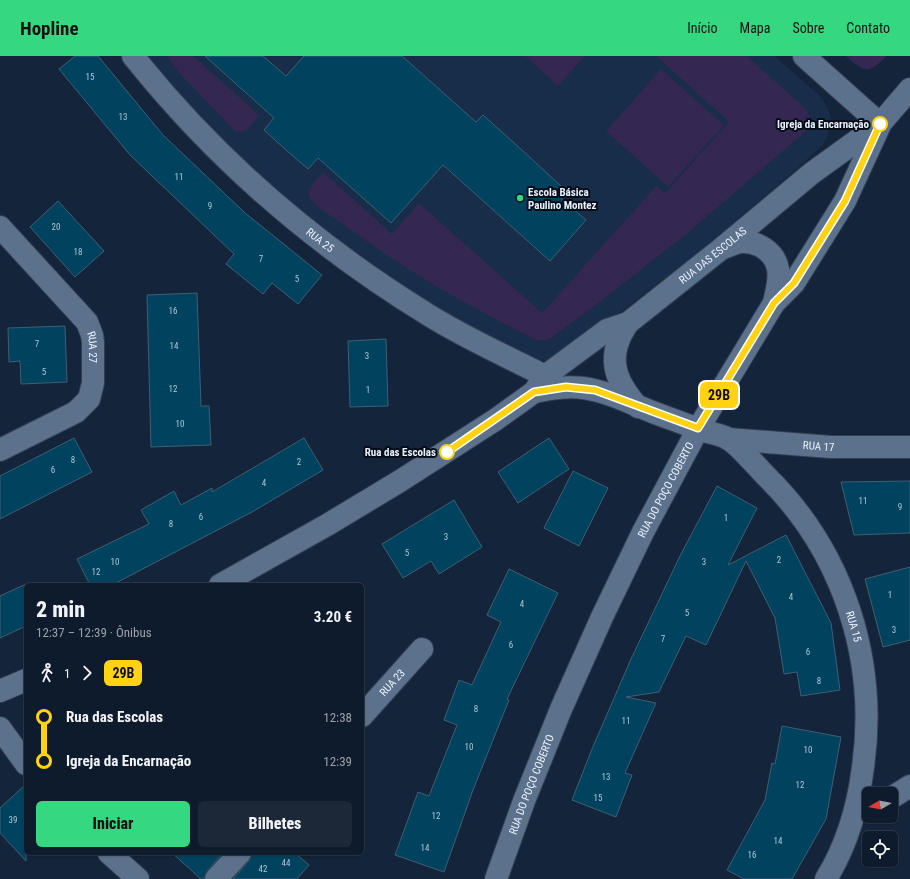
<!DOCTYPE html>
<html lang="pt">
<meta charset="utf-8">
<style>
body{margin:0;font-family:"Roboto Condensed",sans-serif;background:#1c2838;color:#f1f3f6;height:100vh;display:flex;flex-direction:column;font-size:15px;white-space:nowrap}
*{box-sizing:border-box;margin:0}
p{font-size:13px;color:#9ba1a9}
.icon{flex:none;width:22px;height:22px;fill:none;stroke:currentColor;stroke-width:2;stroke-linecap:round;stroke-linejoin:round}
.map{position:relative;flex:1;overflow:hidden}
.side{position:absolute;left:24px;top:527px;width:340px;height:272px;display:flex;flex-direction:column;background:#0e1b2c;border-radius:6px;box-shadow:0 1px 3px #0004,0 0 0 1px #2e3948}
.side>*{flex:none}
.badge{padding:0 8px;border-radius:6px;font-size:14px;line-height:26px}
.needle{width:26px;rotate:260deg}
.tools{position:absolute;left:862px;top:731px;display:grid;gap:8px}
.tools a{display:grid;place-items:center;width:36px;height:36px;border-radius:6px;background:#0e1b2c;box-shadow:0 1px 3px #0004,0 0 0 1px #2e3948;font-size:20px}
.map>.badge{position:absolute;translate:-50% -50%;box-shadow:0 0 0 2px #fff}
.legs{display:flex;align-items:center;gap:6px;height:44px;padding:0 12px;font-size:13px}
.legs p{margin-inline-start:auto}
.overview{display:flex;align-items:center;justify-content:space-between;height:68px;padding:0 12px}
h1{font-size:22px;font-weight:800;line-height:30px}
.cta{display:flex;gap:8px;margin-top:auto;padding:8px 12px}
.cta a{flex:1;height:46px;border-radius:6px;background:#35d881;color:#111;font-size:16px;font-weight:800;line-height:46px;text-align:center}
.cta a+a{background:#1c2838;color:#f1f3f6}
ul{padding:0 12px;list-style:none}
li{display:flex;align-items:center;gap:14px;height:44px;font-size:15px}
li i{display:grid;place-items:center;width:6px;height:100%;margin:0 5px;background:currentColor}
li i::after{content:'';width:10px;height:10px;margin:-5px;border:3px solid;border-radius:50%;background:#0e1b2c}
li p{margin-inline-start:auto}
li:first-child i{background:linear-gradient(#0000 50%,currentColor 0)}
li:last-child i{background:linear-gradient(currentColor 50%,#0000 0)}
header{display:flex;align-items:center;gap:24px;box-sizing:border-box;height:56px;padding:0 20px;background:#35d881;color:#111}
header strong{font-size:19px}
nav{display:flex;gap:22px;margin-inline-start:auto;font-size:14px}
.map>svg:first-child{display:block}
.built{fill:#172d49}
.green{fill:#342752}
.building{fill:#01435f;stroke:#3f5f72}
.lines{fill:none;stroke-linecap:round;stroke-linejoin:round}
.minor-casing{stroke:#343f52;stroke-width:24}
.minor{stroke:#5c718b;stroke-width:22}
.line-1-casing{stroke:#fff;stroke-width:9}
.line-1{stroke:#ffd214;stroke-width:6}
.stop-1-dot{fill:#fff;stroke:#ffd214;stroke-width:2}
.poi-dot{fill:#35d881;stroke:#060d17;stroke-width:1.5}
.labels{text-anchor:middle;stroke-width:4;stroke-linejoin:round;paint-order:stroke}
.number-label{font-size:9px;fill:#aec6d6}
.stop-label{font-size:11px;font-weight:bold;fill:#e8f2fe;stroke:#060d17;text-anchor:end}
.poi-label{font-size:11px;font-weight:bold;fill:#e8f2fe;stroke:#060d17;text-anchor:start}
.street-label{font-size:11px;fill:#e8f2fe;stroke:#060d17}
</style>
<header>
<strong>Hopline</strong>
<nav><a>Início</a><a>Mapa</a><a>Sobre</a><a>Contato</a></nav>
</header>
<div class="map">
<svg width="910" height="823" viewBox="0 0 910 823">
<rect width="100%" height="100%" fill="#13243b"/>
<path class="built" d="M141 0H775L822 42 830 57 831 65 827 82 822 90 786 122 694 200 586 282 552 304 537 305 489 284 368 212 258 124Z"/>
<path class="green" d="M166 0H193L259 59C252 67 246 79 235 75L183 21Z
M525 0H585L558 30Z
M656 0H747L807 54 811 64 807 74 689 176 588 255 548 284 539 285 534 283C468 250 406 215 347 171 335 162 317 153 309 141V132L323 116 392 178 419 147 542 257 656 130 665 137 729 66Z
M846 0H887C869 18 864 17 846 0Z
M661 13 724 69 668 131 606 75Z"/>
<path class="building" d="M75 0H98L163 79 244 156 322 219 298 248 272 227 263 238 226 208 234 198 130 99 59 13Z
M205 0H263L286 20 304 0H402L476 66 483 59 523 95 562 131 556 138 586 164 550 205 443 109 391 167 318 102 308 113 286 94 264 74 274 62Z
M58 145 104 195 75 221 30 171Z
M197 237 201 350H209L211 389 151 391 147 239Z
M65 270 67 326 21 328 20 305 9 306 8 272Z
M386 283 388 350 350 351 348 285Z
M74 382 92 416 0 463V420Z
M304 382 323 414 252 456 112 529H90L77 503 149 468 141 454 174 435 181 449 212 432V436Z
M549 382 569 413 518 447 498 416Z
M573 415 608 432 579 490 544 472Z
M910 425V477L854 479 841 426Z
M717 430 757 452 728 509 786 479 831 567 840 634 801 640 797 616 784 618 775 562 746 505 706 589 686 580 659 636 626 641 656 647 625 717 632 719 616 761 572 744 592 693 631 603 680 500Z
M454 444 482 491 439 518 431 505 403 522 382 488Z
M910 511V584L883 591 865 523Z
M509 513 558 537 507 643 509 644 473 734 444 816 395 799 418 736 429 740 457 669 444 664 459 624 472 629 501 566 487 559Z
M26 528V570L0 582V540Z
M782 670 841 681 826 763 792 823H744L727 814 765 744 772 707 775 708Z
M26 728V805L0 777V752Z
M172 797H223L207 815 204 823H201Z
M252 797H295L309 809 297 823H233L249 805Z"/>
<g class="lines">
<defs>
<g id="minor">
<path id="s1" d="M133 0C215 103 315 189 427 258 465 282 506 300 545 320"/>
<path d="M804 0 880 68"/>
<path id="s2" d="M0 171 87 266 92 279 93 286V327L89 343 76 356 0 394"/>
<path d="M723 192C729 190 735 187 741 186 758 185 775 196 778 213 780 225 776 236 774 247"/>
<path d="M628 267C606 299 613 323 638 351"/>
<path id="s3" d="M534 336C550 333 566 330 583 332 607 335 632 348 655 357 671 363 688 369 704 375 712 377 721 379 727 382 738 388 758 412 767 421 844 497 878 605 863 711 858 751 847 789 826 823"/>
<path id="s4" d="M728 383 831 391H910"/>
<path id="s5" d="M220 529 327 469 400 425 495 364 534 336 545 320 607 274 628 267 721 193 812 117 880 68 910 33"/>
<path d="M0 635 26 624"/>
<path id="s6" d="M362 660 422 593"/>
<path d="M0 672 26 708"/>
<path d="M891 742 910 730"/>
<path d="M109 797 138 823"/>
<path d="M216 823 240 797"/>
<path id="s7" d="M496 823 524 745 561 653 602 561 643 476 698 373 774 247 794 227 845 145 880 69"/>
</g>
</defs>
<use href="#minor" class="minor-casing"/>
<use href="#minor" class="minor"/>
</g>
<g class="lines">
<defs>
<path id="line-1" d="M447 396 534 336 566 331 595 334 698 372 774 247 794 227 845 145 880 68"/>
</defs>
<use href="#line-1" class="line-1-casing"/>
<use href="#line-1" class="line-1"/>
</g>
<g class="stop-1-dot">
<circle cx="880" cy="68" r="7"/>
<circle cx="447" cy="396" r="7"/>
</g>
<circle class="poi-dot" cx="520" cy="142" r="4"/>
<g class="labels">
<g class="number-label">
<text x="90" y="24">15</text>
<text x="123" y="64">13</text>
<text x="179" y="124">11</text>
<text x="210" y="153">9</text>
<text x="56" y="174">20</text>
<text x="78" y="199">18</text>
<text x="261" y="206">7</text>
<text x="297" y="226">5</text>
<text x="173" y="258">16</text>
<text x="37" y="291">7</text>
<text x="174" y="293">14</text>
<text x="367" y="303">3</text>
<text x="44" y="319">5</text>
<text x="173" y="336">12</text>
<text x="368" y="337">1</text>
<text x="180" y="371">10</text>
<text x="73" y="407">8</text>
<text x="299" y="409">2</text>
<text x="53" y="417">6</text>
<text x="264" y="430">4</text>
<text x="863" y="448">11</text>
<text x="900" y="454">9</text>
<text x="201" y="464">6</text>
<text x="726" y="465">1</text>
<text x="171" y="471">8</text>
<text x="446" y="484">3</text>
<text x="407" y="500">5</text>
<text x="779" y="507">2</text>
<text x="115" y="509">10</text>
<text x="704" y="509">3</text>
<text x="96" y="519">12</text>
<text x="890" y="542">1</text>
<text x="791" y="544">4</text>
<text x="522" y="551">4</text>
<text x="687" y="560">5</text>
<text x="894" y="577">3</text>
<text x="663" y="586">7</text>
<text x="511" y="592">6</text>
<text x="808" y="599">6</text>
<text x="819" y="628">8</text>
<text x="476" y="656">8</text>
<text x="626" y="668">11</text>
<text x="469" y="694">10</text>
<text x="808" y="697">10</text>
<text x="606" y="724">13</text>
<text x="800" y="732">12</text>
<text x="598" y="745">15</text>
<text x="436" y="763">12</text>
<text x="13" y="767">39</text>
<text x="778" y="788">14</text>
<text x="425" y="795">14</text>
<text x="752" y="802">16</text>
<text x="286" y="810">44</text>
<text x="263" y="816">42</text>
</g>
<g class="stop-label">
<text x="869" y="72">Igreja da Encarnação</text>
<text x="436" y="400">Rua das Escolas</text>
</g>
<g class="poi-label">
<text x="528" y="140">Escola Básica<tspan x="528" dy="13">Paulino Montez</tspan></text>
</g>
<g class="street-label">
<text dy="4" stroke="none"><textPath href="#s1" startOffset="263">RUA 25</textPath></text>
<text dy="4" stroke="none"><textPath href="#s5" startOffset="596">RUA DAS ESCOLAS</textPath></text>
<text dy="4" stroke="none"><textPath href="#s2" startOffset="155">RUA 27</textPath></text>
<text dy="4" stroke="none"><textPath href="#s4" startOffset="91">RUA 17</textPath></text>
<text dy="4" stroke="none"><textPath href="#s7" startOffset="425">RUA DO POÇO COBERTO</textPath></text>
<text dy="4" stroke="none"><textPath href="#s3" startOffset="433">RUA 15</textPath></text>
<text dy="4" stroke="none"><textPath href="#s6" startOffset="45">RUA 23</textPath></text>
<text dy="4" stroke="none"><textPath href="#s7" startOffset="101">RUA DO POÇO COBERTO</textPath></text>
</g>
</g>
</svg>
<div class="tools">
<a><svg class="needle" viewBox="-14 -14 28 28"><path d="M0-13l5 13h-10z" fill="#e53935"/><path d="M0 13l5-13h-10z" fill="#9ba1a9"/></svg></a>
<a><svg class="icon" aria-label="locate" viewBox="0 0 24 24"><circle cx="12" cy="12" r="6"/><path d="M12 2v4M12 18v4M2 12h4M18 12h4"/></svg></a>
</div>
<b class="badge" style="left:719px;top:339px;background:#ffd214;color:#111">29B</b>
<section class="side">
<div class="overview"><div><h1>2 min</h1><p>12:37 – 12:39 · Ônibus</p></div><b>3.20 €</b></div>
<div class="legs"><svg class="icon" aria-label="walk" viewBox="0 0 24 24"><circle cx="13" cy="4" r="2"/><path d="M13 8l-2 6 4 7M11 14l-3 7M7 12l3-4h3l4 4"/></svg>1<svg class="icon" aria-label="forward" viewBox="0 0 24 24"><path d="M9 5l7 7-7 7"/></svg><b class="badge" style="background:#ffd214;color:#111">29B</b></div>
<ul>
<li><i style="color:#ffd214"></i><b>Rua das Escolas</b><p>12:38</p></li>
<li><i style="color:#ffd214"></i><b>Igreja da Encarnação</b><p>12:39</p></li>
</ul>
<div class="cta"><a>Iniciar</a><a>Bilhetes</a></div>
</section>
</div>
